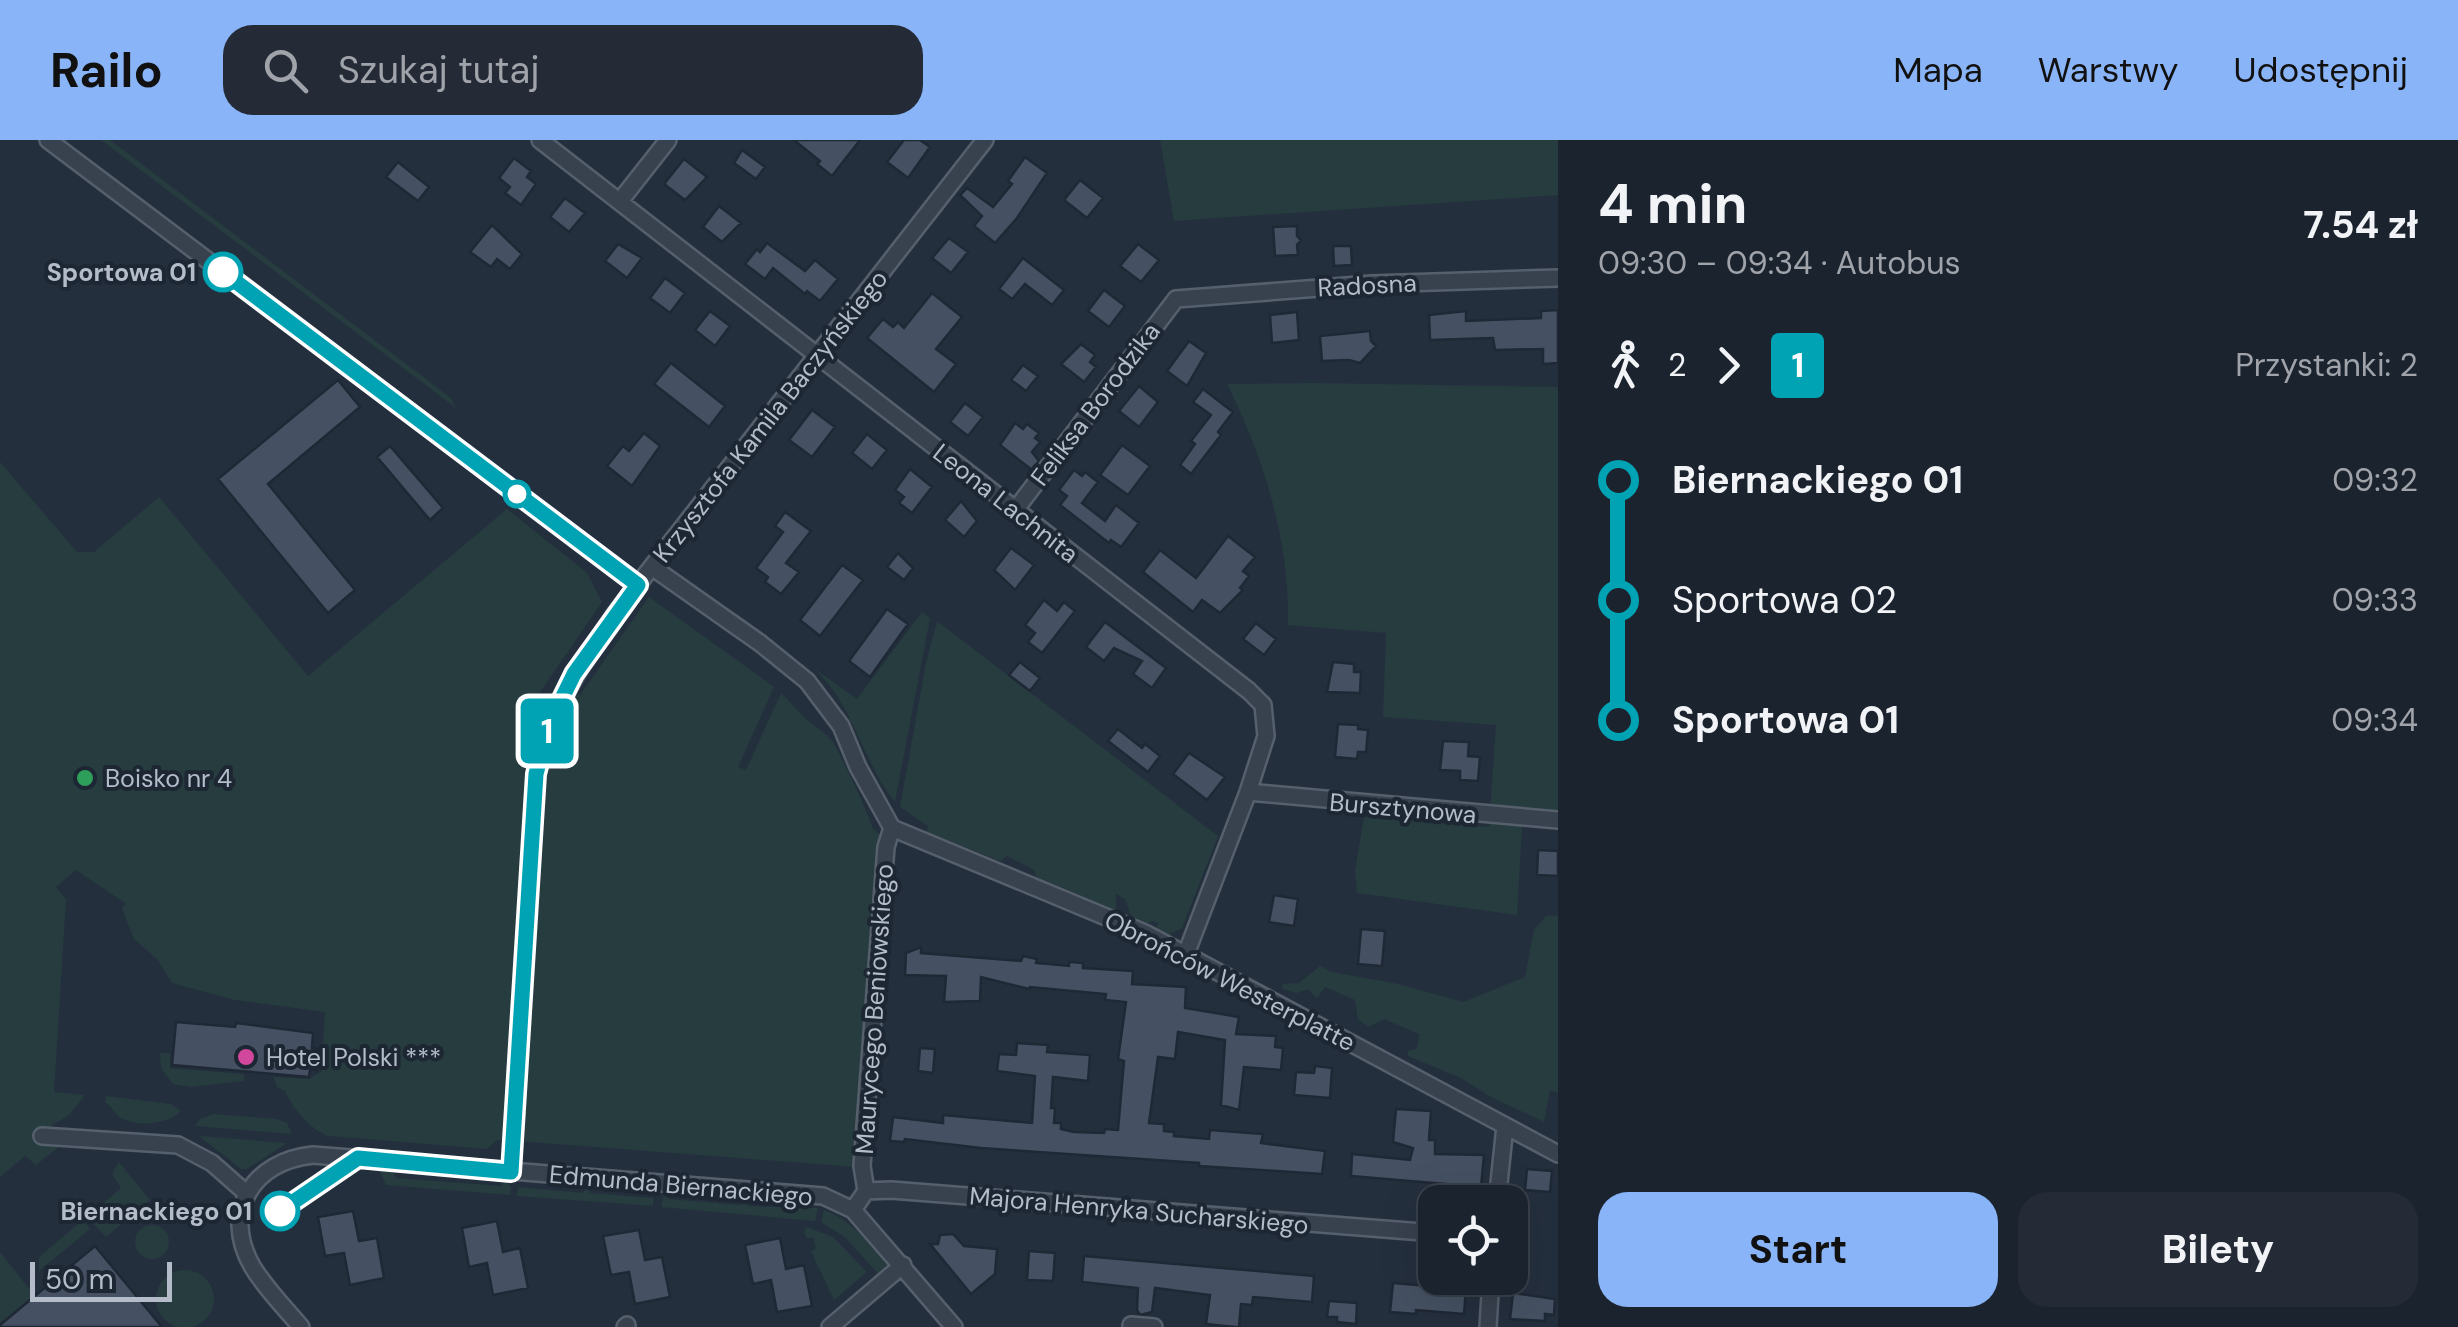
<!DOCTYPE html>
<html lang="pl">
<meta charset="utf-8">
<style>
body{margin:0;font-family:"DM Sans",sans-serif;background:#242b36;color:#f1f3f6;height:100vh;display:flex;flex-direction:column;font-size:38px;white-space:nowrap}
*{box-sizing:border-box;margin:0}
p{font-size:32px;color:#a0a4aa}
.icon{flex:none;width:55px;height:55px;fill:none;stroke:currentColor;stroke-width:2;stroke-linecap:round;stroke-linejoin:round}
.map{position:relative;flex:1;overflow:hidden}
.drawer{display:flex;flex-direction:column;background:#1b232e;width:900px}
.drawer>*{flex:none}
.badge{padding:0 20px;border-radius:8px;font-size:35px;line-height:65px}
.fabs{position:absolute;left:1418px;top:1045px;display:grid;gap:20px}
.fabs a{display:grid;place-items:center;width:110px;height:110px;border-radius:20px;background:#1b232e;box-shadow:0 10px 40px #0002,0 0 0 2px #39404a;font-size:50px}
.scale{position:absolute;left:30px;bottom:25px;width:142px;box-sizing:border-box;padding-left:10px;border:5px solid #b4bcc9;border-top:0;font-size:28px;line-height:35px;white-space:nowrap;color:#b4bcc9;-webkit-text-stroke:8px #1d2633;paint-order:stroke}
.map>.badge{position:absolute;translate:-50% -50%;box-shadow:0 0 0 5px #fff}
.legs{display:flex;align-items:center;gap:15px;height:110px;padding:0 40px;font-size:32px}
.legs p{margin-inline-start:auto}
.headline{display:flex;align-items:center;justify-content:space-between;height:170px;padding:0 40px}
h1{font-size:55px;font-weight:700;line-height:75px}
.primary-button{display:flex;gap:20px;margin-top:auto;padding:20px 40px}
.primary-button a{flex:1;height:115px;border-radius:30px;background:#8ab4f8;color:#111;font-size:40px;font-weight:700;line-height:115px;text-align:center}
.primary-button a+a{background:#242b36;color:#f1f3f6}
ul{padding:0 40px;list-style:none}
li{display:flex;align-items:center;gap:35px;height:120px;font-size:38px}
li i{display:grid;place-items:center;width:15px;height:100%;margin:0 12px;background:currentColor}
li i::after{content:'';width:25px;height:25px;margin:-12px;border:8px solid;border-radius:50%;background:#1b232e}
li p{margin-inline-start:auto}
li:first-child i{background:linear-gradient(#0000 50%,currentColor 0)}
li:last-child i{background:linear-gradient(currentColor 50%,#0000 0)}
header{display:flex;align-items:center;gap:60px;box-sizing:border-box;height:140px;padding:0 50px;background:#8ab4f8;color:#111}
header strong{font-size:48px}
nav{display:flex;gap:55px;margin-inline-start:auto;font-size:35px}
.search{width:700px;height:90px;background:#242b36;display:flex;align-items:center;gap:25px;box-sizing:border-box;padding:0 35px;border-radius:30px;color:#a0a4aa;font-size:38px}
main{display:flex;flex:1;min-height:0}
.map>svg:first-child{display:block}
.green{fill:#263c3f}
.building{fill:#455162;stroke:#1f2835;stroke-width:2.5}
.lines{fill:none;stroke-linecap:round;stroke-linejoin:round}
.street-casing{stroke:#565f6c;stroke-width:20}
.street{stroke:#38414e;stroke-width:15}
.line-1-casing{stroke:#fff;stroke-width:22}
.line-1{stroke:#00a3b4;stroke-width:15}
.stop-1-dot{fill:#fff;stroke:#00a3b4;stroke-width:5}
.leisure-dot{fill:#2e9e5b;stroke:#1d2633;stroke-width:4}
.hotel-dot{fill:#d1479c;stroke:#1d2633;stroke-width:4}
.labels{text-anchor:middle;stroke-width:8;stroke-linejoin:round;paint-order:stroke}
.stop-label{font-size:25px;font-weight:bold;fill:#b4bcc9;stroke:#1d2633;text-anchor:end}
.street-label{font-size:25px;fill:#b4bcc9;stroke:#1d2633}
.poi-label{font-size:25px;fill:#b4bcc9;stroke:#1d2633;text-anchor:start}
</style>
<header>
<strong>Railo</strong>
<div class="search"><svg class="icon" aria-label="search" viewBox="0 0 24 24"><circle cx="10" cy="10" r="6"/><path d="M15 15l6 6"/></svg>Szukaj tutaj</div>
<nav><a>Mapa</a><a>Warstwy</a><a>Udostępnij</a></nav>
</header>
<main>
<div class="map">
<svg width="1558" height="1187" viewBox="0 0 1558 1187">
<rect width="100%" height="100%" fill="#242f3e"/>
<path class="green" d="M101 0H110L451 258 456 268Z
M1160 0H1558V55L1174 81Z
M1313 243 1558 247V688L1522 687 1517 775 1357 753 1355 731 1364 677 1489 687 1496 585 1383 577 1386 493 1288 485C1290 402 1264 318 1227 244Z
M0 322 77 412H94L159 357 308 536 507 369 587 433 602 462 532 564 573 553 580 555 649 457 774 547 738 627 746 630 781 553C789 560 795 568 803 576 812 585 826 592 833 602 838 609 873 683 873 689L893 704 868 1028 530 1002 497 1000 487 1009 328 996C310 989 292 968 285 951L277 947 273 937 309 939 321 932 325 872 235 860 172 843 157 819 134 799 122 769 125 763 76 730 56 747 66 759 54 952 85 955 69 975 51 986 50 1005 60 1006 36 1025 25 1016 0 1037Z
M922 472 930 478 895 662C861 620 854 563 812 527L857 559Z
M937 481 1218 696 1182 788 1168 795 1156 788 1158 783 1152 781 1145 784 1131 776 1125 759 1116 754V770L1036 737 1034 730 1007 716 1000 721 926 692 929 687 900 667 926 523Z
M1546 776H1558V953L1550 950 1544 982 1489 956 1461 938 1408 916V911L1417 909 1419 894 1384 879 1368 887 1358 879 1355 860 1325 847 1317 858 1308 849 1297 853 1282 849 1283 844 1299 843 1320 826 1332 832 1398 844 1463 862 1525 837 1534 790Z
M160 913H170V928L244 934V941L190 947 173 944 161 928Z
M106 956 171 964 181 971C168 984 141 987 123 979 115 976 112 966 105 962Z
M214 974 277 979 287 983 292 994 195 986 200 979Z
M199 996 287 1003 247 1029H241Z
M119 1022 150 1060 106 1097 87 1077 121 1048 112 1034Z
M379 1030 393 1031 396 1038 501 1046 506 1041 511 1047 510 1055 386 1045Z
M518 1047 583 1053 587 1047 590 1053 653 1058V1066L517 1056Z
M664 1053 668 1059 741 1065 745 1059 748 1066 818 1068 815 1081 661 1067Z
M824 1070C852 1081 870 1103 888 1126L880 1136 846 1098 821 1082Z
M83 1080 90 1089 39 1131V1117Z
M135 1102a17 17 0 1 1 34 0a17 17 0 1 1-34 0Z
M807 1087 833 1097 867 1132 834 1160 811 1111 816 1109 813 1098H806L804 1092Z
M0 1112 35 1156 0 1185Z
M156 1159a29 29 0 1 1 58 0a29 29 0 1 1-58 0Z"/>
<path class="building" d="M794 0H860L832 36 817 24 820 21Z
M904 0H920L930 7 908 38 887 22Z
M742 10 765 27 756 39 734 23Z
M1025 17 1047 33 1017 78 995 103 974 86 982 76 960 55 967 48 993 67 1012 44 1008 41Z
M514 18 531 31 527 37 536 44 521 65 505 53 510 47 499 38Z
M684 19 707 37 685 60 664 44Z
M398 22 429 47 418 61 386 37Z
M1080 40 1103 58 1087 78 1064 60Z
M565 58 585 73 569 92 550 77Z
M719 66 741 83 722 102 703 87Z
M492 85 522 114 510 129 497 119 491 127 470 112Z
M1297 86V96L1301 100 1297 105 1298 115 1275 116 1273 87Z
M949 98 968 112 951 133 932 118Z
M767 103 805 131 815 120 838 139 820 161 807 151 805 154 773 128 765 139 745 124 757 109 760 112Z
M618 104 642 118 627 138 605 121Z
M1138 104 1159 120 1141 142 1120 126Z
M1333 106H1351L1352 125 1334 126Z
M1023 118 1064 150 1052 165 1025 144 1012 159 999 149Z
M665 138 685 153 670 173 650 158Z
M1104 150 1125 166 1109 187 1088 171Z
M932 153 962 177 936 209 956 224 934 252 867 198 883 179 893 187 898 182 904 188Z
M1558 170V223L1543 224V209L1495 210 1493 198 1430 200 1429 175 1466 171V181L1541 178V171Z
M710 171 730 186 715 206 695 190Z
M1297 172 1299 200 1272 203 1270 175Z
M1370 191 1371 201 1376 206 1360 223 1349 220 1322 221 1320 196Z
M1189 201 1206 213 1187 246 1167 231Z
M1081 204 1095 215 1090 222 1096 227 1084 242 1061 224Z
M671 223 725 266 709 287 654 244Z
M1023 225 1038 236 1026 251 1011 240Z
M338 240 360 267 268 344 355 450 328 473 218 339Z
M1139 246 1158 262 1139 287 1119 271Z
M1203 249 1233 272 1218 292 1221 295 1191 334 1180 325 1195 304 1191 301 1211 275 1193 262Z
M965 263 983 277 968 296 950 282Z
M812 270 835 287 812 317 789 300Z
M1015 283 1023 289 1027 284 1039 293 1035 298 1040 302 1032 312 1039 321 1032 330 1000 305Z
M644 293 660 306 632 346 607 326 623 306 629 311Z
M867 294 887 310 872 329 852 313Z
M1122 305 1150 326 1128 355 1100 335Z
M390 306 443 368 430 380 377 317Z
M910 329 932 347 912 373 899 363 904 357 895 350Z
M1074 330 1082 336 1085 332 1098 342 1082 363 1105 381 1116 365 1139 383 1121 407 1111 400 1109 403 1060 365 1067 356 1059 350Z
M961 361 977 381 964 397 945 380Z
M785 372 811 391 786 423 799 432 781 454 765 442 768 437 756 428 783 392 775 386Z
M1228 396 1255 417 1243 431 1249 436 1240 448 1243 450 1220 473 1202 460 1193 472 1143 432 1160 410 1196 438Z
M1011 408 1034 425 1015 450 994 430Z
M898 413 913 428 904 440 887 427Z
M842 425 863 440 820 496 800 480Z
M1044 460 1057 471 1064 462 1075 471 1042 513 1028 502 1035 493 1025 485Z
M887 469 908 484 870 537 849 521Z
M1105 482 1166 528 1152 548 1133 534 1142 521 1114 508 1104 521 1086 507Z
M1256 483 1276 499 1264 515 1243 499Z
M1020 522 1040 538 1030 551 1009 535Z
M1333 522 1354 524V532H1361L1360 553 1327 552Z
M1338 584 1358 585V589L1368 590 1366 612H1358L1357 619 1335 617Z
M1118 589 1142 608 1145 604 1160 616 1148 632 1108 601Z
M1443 601 1469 602 1468 616 1480 617 1478 641 1460 640V631L1440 630Z
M1189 613 1225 637 1207 660 1173 634Z
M1538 710 1558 711V736L1537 735Z
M1274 755 1298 759 1294 786 1269 782Z
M1361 789 1385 791 1382 826 1358 824Z
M921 807V813L1021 821 1023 816 1037 819 1036 823 1069 826V822L1083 823V828L1133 831 1132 844 1186 847 1185 868 1239 877 1236 894 1276 896 1275 907 1283 908 1281 930 1244 927 1239 970 1221 965 1225 900 1178 892 1175 919 1158 917 1149 983 1164 984V991L1174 992V996L1209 999 1210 990 1263 994 1261 1003 1325 1011 1322 1034 1199 1026V1023L981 1008 905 999 904 1002 890 1001 893 977 943 983V975L1032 983 1035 936 997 931 999 914 1016 915 1017 903 1048 905 1047 912 1090 915 1088 941 1053 937 1051 968H1055L1054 983H1061V989L1074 992 1104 993 1105 989 1118 990 1124 921 1118 919 1126 862 1105 860 1106 854 1030 847 1029 849 981 837 980 861 944 862 946 836 905 835 906 813Z
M176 882 235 887 236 883 313 893 312 908 319 909 317 930 310 929 309 937 172 925Z
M920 908 935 909 933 933 918 931Z
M1315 926 1332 928 1330 958 1294 955 1296 932 1314 933Z
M1396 969 1431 971 1429 1000H1435V1014L1484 1015 1481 1047 1351 1036 1352 1014 1410 1020 1413 1008 1393 1002Z
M1527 1029 1552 1031 1550 1052 1525 1050Z
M353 1071 359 1101 377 1098 384 1138 350 1145 344 1113 325 1116 318 1077Z
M497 1081 503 1112 520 1108 528 1148 493 1155 487 1123 469 1127 462 1088Z
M639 1090 645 1120 662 1117 670 1157 635 1164 629 1132 611 1135 603 1096Z
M953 1094 964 1106 997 1109 995 1134 971 1154 930 1104H938L940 1095Z
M780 1098 786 1129 804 1125 812 1166 777 1172 771 1140 753 1144 745 1105Z
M95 1106 162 1187H0V1185Z
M1029 1111 1055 1113 1053 1141 1027 1140Z
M1084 1116 1314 1136 1312 1162 1253 1157 1252 1165 1241 1164 1239 1187H1235L1206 1184 1210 1155 1155 1148 1152 1172 1140 1175 1137 1170 1138 1148 1082 1142Z
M1393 1143 1466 1149 1464 1174 1416 1170V1174L1390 1172Z
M1513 1153 1555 1159 1554 1175 1545 1174V1181L1510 1179Z
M1329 1161 1357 1163 1356 1184 1337 1182V1177H1327Z"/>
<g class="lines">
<defs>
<path id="street" d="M48 0 638 445
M540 0 1249 551 1263 565 1266 596 1248 652 1186 814
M620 61 668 0
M1016 369 1176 159 1372 144 1558 138
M652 427 760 503 807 541 841 586 858 627 892 688
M1248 652 1558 680
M892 688 1147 794 1558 1014
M42 996 178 1005 212 1023 246 1053
M511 1032 536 634C554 566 576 532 615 474L985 0
M866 1051 862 1026 886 707 892 688
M1497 1062 1505 986
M853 1070 866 1051 891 1050 1435 1093
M1131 1185 1154 1187
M301 1187C285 1168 265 1148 252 1126 221 1071 253 1021 313 1015L823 1056 853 1070 954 1187
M625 1187 627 1185
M830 1187 903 1125
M1488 1187 1491 1138"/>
</defs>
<use href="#street" class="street-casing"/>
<use href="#street" class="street"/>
</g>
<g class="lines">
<defs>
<path id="line-1" d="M223 132 638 445 574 534 549 585 536 634 511 1032 358 1018 280 1071"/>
</defs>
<use href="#line-1" class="line-1-casing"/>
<use href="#line-1" class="line-1"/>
</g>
<g class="stop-1-dot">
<circle cx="223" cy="132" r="18"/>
<circle cx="517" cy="354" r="12"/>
<circle cx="280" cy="1071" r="18"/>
</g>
<circle class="leisure-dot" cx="85" cy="638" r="10"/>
<circle class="hotel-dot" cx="246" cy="917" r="10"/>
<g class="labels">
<g class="stop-label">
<text x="196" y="141">Sportowa 01</text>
<text x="252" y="1080">Biernackiego 01</text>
</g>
<g class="street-label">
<text transform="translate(1367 145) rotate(-3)" y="9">Radosna</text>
<text transform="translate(1095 264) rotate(-53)" y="9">Feliksa Borodzika</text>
<text transform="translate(770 276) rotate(-52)" y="9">Krzysztofa Kamila Baczyńskiego</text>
<text transform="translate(1006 363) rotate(38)" y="9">Leona Lachnita</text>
<text transform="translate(1403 668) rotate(5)" y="9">Bursztynowa</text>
<text transform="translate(1230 841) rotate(27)" y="9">Obrońców Westerplatte</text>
<text transform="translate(874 869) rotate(-86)" y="9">Maurycego Beniowskiego</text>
<text transform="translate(681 1045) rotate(5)" y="9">Edmunda Biernackiego</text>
<text transform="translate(1139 1070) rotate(5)" y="9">Majora Henryka Sucharskiego</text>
</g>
<g class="poi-label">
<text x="105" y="647">Boisko nr 4</text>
<text x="266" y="926">Hotel Polski ***</text>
</g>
</g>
</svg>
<div class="fabs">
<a><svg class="icon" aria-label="locate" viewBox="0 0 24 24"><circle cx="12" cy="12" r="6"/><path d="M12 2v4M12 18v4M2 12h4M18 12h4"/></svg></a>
</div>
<div class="scale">50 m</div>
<b class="badge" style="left:547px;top:591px;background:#00a3b4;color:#fff">1</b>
</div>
<section class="drawer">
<div class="headline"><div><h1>4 min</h1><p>09:30 – 09:34 · Autobus</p></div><b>7.54 zł</b></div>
<div class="legs"><svg class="icon" aria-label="walk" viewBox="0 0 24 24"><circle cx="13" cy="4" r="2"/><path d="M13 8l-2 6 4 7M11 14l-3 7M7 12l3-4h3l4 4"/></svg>2<svg class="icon" aria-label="forward" viewBox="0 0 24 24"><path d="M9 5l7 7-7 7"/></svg><b class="badge" style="background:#00a3b4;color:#fff">1</b><p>Przystanki: 2</p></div>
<ul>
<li><i style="color:#00a3b4"></i><b>Biernackiego 01</b><p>09:32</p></li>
<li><i style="color:#00a3b4"></i><span>Sportowa 02</span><p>09:33</p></li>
<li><i style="color:#00a3b4"></i><b>Sportowa 01</b><p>09:34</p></li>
</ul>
<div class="primary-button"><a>Start</a><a>Bilety</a></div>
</section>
</main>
